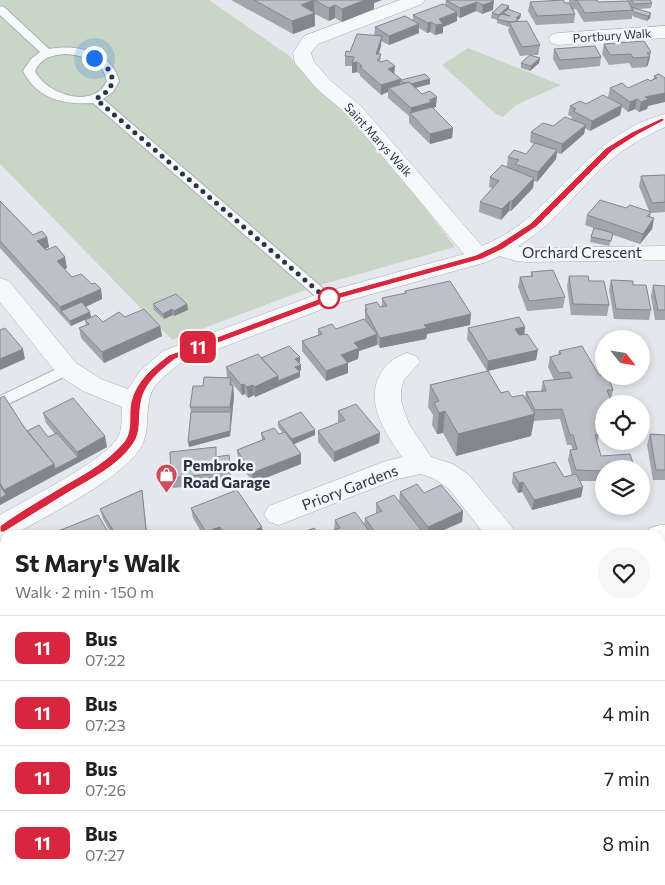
<!DOCTYPE html>
<meta charset="utf-8">
<style>
body{margin:0;font-family:Commissioner,sans-serif;background:#f6f6f6;color:#202124;height:100vh;display:flex;flex-direction:column;font-size:19px;white-space:nowrap}
*{box-sizing:border-box;margin:0}
p{font-size:16px;color:#757577}
.icon{flex:none;width:28px;height:28px;fill:none;stroke:currentColor;stroke-width:2;stroke-linecap:round;stroke-linejoin:round}
.map{position:relative;flex:1;overflow:hidden}
.panel{position:absolute;left:0px;top:530px;width:665px;height:355px;display:flex;flex-direction:column;background:#fff;border-radius:15px 15px 0 0;box-shadow:0 2px 8px #0003}
.panel>*{flex:none}
.badge{padding:0 10px;border-radius:8px;font-size:18px;line-height:32px}
.needle{width:32px;rotate:120deg}
.buttons{position:absolute;left:595px;top:330px;display:grid;gap:10px}
.buttons a{display:grid;place-items:center;width:55px;height:55px;border-radius:50%;background:#fff;box-shadow:0 2px 8px #0003;font-size:25px}
.you{position:absolute;width:25px;height:25px;margin:-12px;border:4px solid #fff;border-radius:50%;background:#1a73e8;box-shadow:0 0 0 8px #1a73e833}
.map>.badge{position:absolute;translate:-50% -50%;box-shadow:0 0 0 2px #fff}
.round{display:grid;place-items:center;flex:none;width:52px;height:52px;border-radius:26px;background:#f6f6f6}
.summary{display:flex;align-items:center;justify-content:space-between;height:85px;padding:0 15px}
h1{font-size:24px;font-weight:700;line-height:38px}
ul{padding:0;list-style:none}
li{display:flex;align-items:center;gap:15px;height:65px;padding:0 15px;border-top:1px solid #e0e0e0}
li div{flex:1}
li b{display:block;font-size:19px}
li em{font-style:normal}
li .badge{min-width:55px;font-weight:700;text-align:center}
.map>svg:first-child{display:block}
.green{fill:#c9d6c5}
.lines{fill:none;stroke-linecap:round;stroke-linejoin:round}
.service-casing{stroke:#a9aeb7;stroke-width:2}
.minor-casing{stroke:#a9aeb7;stroke-width:1}
.secondary-casing{stroke:#a9aeb7;stroke-width:1}
.service{fill:#f7f8fa;fill-rule:evenodd}
.minor{fill:#f7f8fa;fill-rule:evenodd}
.secondary{fill:#fff;fill-rule:evenodd}
.wall{fill:#a1a5ae}
.shaded-wall{fill:#83868d}
.building{fill:#bbc0ca;stroke:#83868d}
.line{fill:#d7263d;stroke:#fff}
.walk{stroke:#2b3445;stroke-width:5;stroke-dasharray:0 9}
.stop-dot{fill:#fff;stroke:#d7263d;stroke-width:2.5}
.labels{text-anchor:middle;stroke-width:5;stroke-linejoin:round;paint-order:stroke}
.far-street-label{font-size:12px;fill:#2b3445;stroke:#f4f6f9}
.street-label{font-size:15px;fill:#2b3445;stroke:#f4f6f9}
.poi-label{font-size:15px;font-weight:bold;fill:#2b3445;stroke:#f4f6f9;text-anchor:start}
</style>
<div class="map">
<svg width="665" height="885" viewBox="0 0 665 885">
<rect width="100%" height="100%" fill="#e4e7ec"/>
<path class="green" d="M0 0H209L288 55 370 136 455 247 313 287 172 340 0 164Z
M468 48 561 85 518 104 503 117 496 114 442 65Z"/>
<g class="lines">
<defs>
<path id="service" d="M0 6 4 7 49 49C76 44 112 51 119 81L113 92 103 99 332 296 334 299 332 302H322L93 103C64 105 37 99 23 71L31 59 40 52 0 15ZM65 54C83 55 103 60 107 81 94 110 47 95 35 71 41 58 51 55 65 54Z
M67 364 72 365 75 369 72 373 0 408V396Z
M5 640V656L0 658V642Z"/>
<path id="minor" d="M400 0H425L422 4 318 44 311 53 314 62 331 81 362 107 482 246C498 239 513 231 525 220 571 182 604 129 665 114V127C641 138 619 151 600 170 573 196 551 227 518 246L527 248 665 246V260L527 262 516 261 500 256 487 262 336 304 181 363C172 370 159 379 153 389 143 408 152 430 140 449 116 483 50 513 14 535H5V539L0 540V515C25 500 106 460 118 437 123 429 121 416 122 407L83 391 58 375 0 302V278L9 281 76 363 101 379 128 389 140 371 163 351 318 294 464 254 348 115 317 89 295 63 293 53 304 36Z
M665 26V38L558 45 551 43 549 39 551 35 558 33Z
M407 353 416 356 420 362 404 380 401 390V401L409 424 431 457 453 464 469 475 512 527 517 535H485L449 489 433 478 421 474 397 479 279 525 269 522 264 514 269 506 383 462 402 457C385 432 363 401 382 371 388 362 397 356 407 353Z
M301 880H339L341 885H303Z"/>
<path id="secondary" d="M660 525H665V547H660V535H646L650 528Z
M5 764V796L0 797V765Z"/>
</defs>
<use href="#service" class="service-casing"/>
<use href="#minor" class="minor-casing"/>
<use href="#secondary" class="secondary-casing"/>
<use href="#service" class="service"/>
<use href="#minor" class="minor"/>
<use href="#secondary" class="secondary"/>
</g>
<path class="wall" d="M231 0H382L374 3V9L342 22 335 18 329 21 315 14V26L293 34Z
M446 0H492L493 10 482 14 476 11 460 18 457 16V21L443 27V33L435 35 430 32 427 33 419 28V33L389 45 381 41V46L379 54H381L380 62 394 74 401 85V80L430 79V84L416 88 436 107 433 108 453 128 452 138 430 144 409 123V116L388 98V92L381 95 360 76V74L357 72 352 73V66H345V56L374 36 375 27 413 20V15L445 5Z
M569 0H597L598 2 631 7 627 0H650L652 3 651 8 638 9 650 18 647 21 634 17 632 15V19L584 22 576 9 573 10 575 14 574 23 536 25 528 11 530 2 569 3Z
M509 6V10L521 14 520 18 518 20V21L540 45 538 55H530L540 58 539 63 530 71 521 68V63L530 55 520 56 508 31 509 27 497 23V20L491 18 492 13Z
M604 44 651 52 649 62H648V65L646 67 632 68 629 63 609 65 602 54Z
M554 49 601 57 600 66 559 70 553 59Z
M659 74 647 109 639 112 635 109 628 112 622 107 620 115 590 131 585 128 584 134 561 154 557 153 556 159 537 182 534 181 533 188 511 211H509L501 220 479 212 480 202 492 188 489 187 490 177 507 166 508 157 526 154 534 144 530 142 531 132 553 126 571 119 572 117 568 115 570 106 586 104 611 99 608 97 610 88H628L653 80 654 76Z
M665 175V212L651 213 650 217 654 218 652 229 640 244 613 235 609 246 590 242 591 237 596 229 585 225 587 215 626 208 649 211 639 186 641 176Z
M0 201 33 235 47 237 49 247 45 249 67 268 64 269 72 277 92 284 101 289 102 299 86 307 91 317 71 326 0 248Z
M531 272 565 297 563 308 527 311 518 287 520 277 531 276Z
M569 276 589 281 609 305 607 316 571 315 567 286Z
M611 280 633 285 651 310 649 320 614 319 609 290Z
M653 285 665 286V320H655L651 296Z
M405 291 470 325 427 334 426 339 380 348 377 343V345L359 351 358 359 348 363V373L326 381 302 351V341L318 335V329H336L365 320V305L380 307H382V298L404 294Z
M153 304H187L188 310 174 316 173 315 164 319 154 310Z
M85 320 103 322 160 326 162 336 104 363 81 338 79 328 86 325Z
M525 327 524 334 536 360 488 371 501 393 512 397 525 399 526 392 541 391 543 381 554 380 548 367 550 357 558 355 559 351 599 375 613 390 611 400 604 404V428H597L599 435 597 443 604 469V483L603 481H580L583 487 581 497 532 510 522 492 518 493 512 483 513 473 564 477 572 475 568 460 570 450H573L571 445H567L560 419 534 421 531 436 456 456 443 433 437 434 432 425 433 415 428 407 430 385 487 371 467 339 468 328Z
M300 357V362H299L301 365V370L299 371 300 377 255 397 254 395 248 398 245 394 242 395 232 383V385H233L234 396 230 436 189 447 191 412 190 407 203 386 227 377 226 367 261 358Z
M0 398 27 431 48 437 55 434 46 423 43 413 107 447 0 505Z
M338 411 380 433 379 443 334 462 318 442V431L339 423 338 422Z
M278 422 315 430V435L294 444 301 454V464L253 483 238 460 237 450 262 440 261 433 279 434 283 433 278 427Z
M650 434 665 435V480H653L647 445Z
M229 455 232 482 173 488 171 478 217 457Z
M142 490 147 531 150 535H112L103 519 100 509Z
M400 492 424 493 463 511 462 522 432 535H425L399 502Z
M376 503 421 530 420 535H324L334 530 335 520 364 525 365 518 376 514Z
M191 508 263 535H203L193 518Z
M5 553V607L0 597V555Z
M378 880H439L441 885H380Z
M571 880H633L636 885H574Z"/>
<path class="shaded-wall" d="M314 0 315 26 293 34 292 21 301 5Z
M365 0H382L374 3V9L342 22V9Z
M494 1 493 10 482 14 483 5Z
M477 2 476 11 460 18V8Z
M335 5V18L329 21V8Z
M509 6V11L503 13V16L499 19V15Z
M457 12V21L443 27V33L435 35 436 25 439 19Z
M651 13 650 18 647 21 648 16Z
M521 14 520 18 518 20V23H514L516 18Z
M431 22 430 32 427 33 428 23Z
M419 24V33L389 45V36Z
M382 36 381 46 375 64 376 54Z
M650 56 648 65 646 67 648 57Z
M540 58 539 63 530 71 531 66Z
M357 62V72L352 73V63Z
M395 66 394 76 388 69Z
M401 79 400 89 389 88 388 92 381 95V85Z
M430 79V84L406 90V85Z
M665 90V102L648 106 647 109 639 112 641 102 645 97Z
M437 97 436 107 411 114V108L429 100Z
M637 99 635 109 628 112 630 102Z
M622 105 620 115 590 131 592 121Z
M586 125 584 134 561 154 562 144Z
M453 128 452 138 430 144V134Z
M557 150 556 159 537 182 538 172Z
M534 178 533 188 511 211 512 201Z
M510 201 509 211 501 220 502 209Z
M654 218 652 229 640 244 643 234Z
M47 237 49 247 40 251 37 241Z
M65 257 67 268 59 271 57 261Z
M101 289 102 299 65 316 61 311 60 307Z
M187 304 188 310 174 316V311Z
M172 309 173 315 164 319 163 314Z
M90 312 91 317 71 326 70 321Z
M471 314 470 325 427 334 426 339 380 348V338L424 325Z
M160 326 162 336 104 363 102 352Z
M525 327 524 337 514 340 515 329Z
M377 334V345L359 351 358 359 341 365V355L354 343Z
M23 349 25 359 0 370V359Z
M538 350 536 360 487 371 488 361Z
M300 357V362L295 364V359Z
M348 363V373L326 381V371Z
M301 365V370L296 373 295 367Z
M300 372V377L255 397 254 387 278 376Z
M244 384 245 394 242 395 241 385Z
M233 385 234 396 230 436 189 447 188 442 231 412 230 407Z
M253 385 254 395 248 398 247 387Z
M445 411 443 433 437 434 439 413Z
M535 414 531 436 456 456 458 434Z
M315 430V435L292 445V439Z
M380 433 379 443 334 462V452Z
M105 436 107 447 0 505V498L6 495 4 490 54 464 78 457 77 452Z
M301 454V464L253 483 252 473Z
M523 482 522 492 518 493 519 483Z
M583 487 581 497 532 510 534 500Z
M463 511 462 522 432 535H427L428 527Z
M220 527 221 535H207L206 532Z
M262 527 263 535H258L257 529Z
M421 530 420 535H409Z
M92 880H136L137 885H93Z
M136 880H186L171 885H137Z
M273 880H291V885H273Z"/>
<path class="building" d="M254 0H314L301 5 315 13 292 21Z
M314 0H365L342 9 335 5 329 8Z
M446 0H492L494 1 483 5 477 2 460 8Z
M563 0 565 3H569L575 14 537 16 530 2Z
M574 0H597L598 2 628 1 633 10 585 13 577 0Z
M631 0H650L652 3 634 4Z
M443 4 457 12 439 19 443 24 436 25 431 22 428 23 413 15Z
M502 4 509 6 499 15 492 13Z
M631 7 651 13 648 16 634 12Z
M508 9 521 14 516 18 518 19 515 22H510L497 19 501 14 510 16 503 13Z
M405 16 419 24 389 36 375 27Z
M527 21 540 45 522 47 509 22Z
M357 34 382 36 376 54H381L379 59 377 60 381 62 387 60 395 66 388 69 401 79 381 85 360 67 362 66 357 62 352 63 354 57 345 56 346 51 350 52Z
M644 41 651 52 647 53 650 56 648 57 633 58 631 54 610 55 604 44Z
M595 46 601 57 560 60 554 49Z
M530 55 540 58 531 66 521 63Z
M425 74 430 79 411 84 409 82 404 83 401 80Z
M659 74 665 78V93L645 97 649 99 641 102 637 99 630 102 610 88 622 83 628 88 648 79 650 81 657 78 654 76Z
M409 82 422 94 430 91 437 97 429 100 432 102 411 108 389 88Z
M603 95 622 105 592 121 573 111 576 109 570 106 580 101 586 104Z
M432 107 453 128 430 134 410 113Z
M565 117 586 125 562 144 531 132 543 123 553 126Z
M535 143 557 150 538 172 515 164 519 160 508 157 514 150 526 154Z
M502 165 534 178 512 201H510L502 209 480 202 499 181 490 177Z
M665 175V202L652 203 641 176Z
M600 200 626 208 630 205 651 212 647 216 654 218 643 234 587 215Z
M0 201 33 235 42 231 47 237 37 241 46 250 56 246 65 257 57 261 72 277 81 274 92 284 95 283 101 289 60 307 0 241Z
M594 228 613 233 611 241 591 237Z
M553 270 565 297 529 301 520 277 533 276 531 272Z
M569 276H588L589 281H604L609 305 573 304Z
M611 280 633 281V285H646L651 310 616 309Z
M450 281 471 314 424 325 427 328 380 338 365 310H367L365 305 377 302 380 307 387 306 382 298 406 293 405 291Z
M653 285 665 286V310H658Z
M176 294 187 304 174 311 172 309 163 314 153 304Z
M82 302 90 312 70 321 61 311Z
M144 309 160 326 102 352 79 328 89 324 85 320 96 315 103 322 119 312 125 317Z
M519 317 525 327 515 329 519 335 527 334 538 350 488 361 468 328Z
M364 319 377 334 354 343 359 348 341 355 348 363 326 371 302 341 322 334 318 329 332 324 336 329Z
M5 328 23 349 0 359V330Z
M289 346 300 357 295 359 301 365 295 367 300 372 278 381V376L261 358Z
M582 346 599 375H604V376H608L613 390H607L612 404H604V417L595 418 599 435H595L601 456 630 454 635 469H604V471L576 470 570 450 577 449 573 435H570L562 409 535 410 526 392 546 391 543 381 572 378 569 372 559 373 550 357 561 354 559 351Z
M258 354 278 376 254 387 253 385 247 387 244 384 241 385 226 367Z
M488 371 501 393 508 391 512 397 523 395 535 414 458 434 445 411 439 413 434 403 439 401 430 385Z
M204 377 231 378 230 385H233L230 407H190L193 386H203Z
M4 396 24 427 54 464 4 490 0 483V398Z
M73 398 105 436 77 452 43 413Z
M356 404 380 433 334 452 318 431 345 420 338 411Z
M191 412H231L230 431 188 442Z
M301 412 315 430 292 439 278 422Z
M39 425 48 437 57 433 78 457 55 469 54 464 27 431Z
M274 428 279 434 285 432 301 454 252 473 237 450 265 439 261 433Z
M650 434 665 435V470H656Z
M216 447V457L229 455 231 472 171 478 170 452Z
M555 462 564 477 576 474 583 487 534 500 523 482 519 483 513 473Z
M417 484 424 493 441 485 463 511 428 527 400 492Z
M0 485 6 495 0 498Z
M142 490 146 530 150 535H116L100 509Z
M237 490 262 527 257 529 261 535H225L220 527 206 532 191 508Z
M394 495 421 530 409 535H377L365 518 382 511 376 503Z
M355 512 372 535H325L324 534 340 528 335 520Z
M98 515 110 535H48Z
M314 528 319 535H296Z
M5 553V602L0 592V555Z
M5 655V662L2 657Z
M5 843V880H92L93 885H0V844Z
M92 880H100L92 882Z
M221 880H275L276 885H214L213 883Z
M382 880H439L441 885H384Z
M579 880H633L636 885H581Z"/>
<path class="line" d="M662 118 665 120 637 135 612 151 536 227 503 249 482 259 330 301 175 359C160 371 144 383 141 403 138 417 142 432 133 444 118 466 91 479 69 492 47 505 26 519 4 532H0V526C19 512 42 499 65 485 86 473 108 461 124 442 133 430 128 415 131 402 136 381 152 368 169 355L324 297 476 255 497 245 531 223 606 148 632 132Z"/>
<g class="lines">
<path class="walk" d="M94 58C105 64 110 69 113 81L109 90 96 99 327 299 329 298"/>
</g>
<defs>
<symbol id="shop-pin" viewBox="-11 -11 22 30"><path d="M0 17L-7.5 6A9.5 9.5 0 1 1 7.5 6Z" fill="#d1495b" stroke="#f4f6f9"/><path d="M-5-2.5h2.3a2.7 3.5 0 0 1 5.4 0H5L5.5 6h-11ZM-1.5-2.5h3a1.5 2.3 0 0 0-3 0Z" fill="#fff"/></symbol>
</defs>
<g fill-rule="evenodd">
<use href="#shop-pin" x="154" y="462" width="25" height="34"/>
</g>
<circle class="stop-dot" cx="329" cy="298" r="10"/>
<g class="labels">
<g class="far-street-label">
<text transform="translate(612 36) rotate(-4)" y="4">Portbury Walk</text>
<text transform="translate(378 140) rotate(48)" y="4">Saint Marys Walk</text>
</g>
<g class="street-label">
<text x="582" y="258">Orchard Crescent</text>
<text transform="translate(350 488) rotate(-21)" y="5">Priory Gardens</text>
</g>
<g class="poi-label">
<text x="183" y="471">Pembroke<tspan x="183" dy="17">Road Garage</tspan></text>
</g>
</g>
</svg>
<div class="buttons">
<a><svg class="needle" viewBox="-14 -14 28 28"><path d="M0-13l5 13h-10z" fill="#e53935"/><path d="M0 13l5-13h-10z" fill="#757577"/></svg></a>
<a><svg class="icon" aria-label="locate" viewBox="0 0 24 24"><circle cx="12" cy="12" r="6"/><path d="M12 2v4M12 18v4M2 12h4M18 12h4"/></svg></a>
<a><svg class="icon" aria-label="layers" viewBox="0 0 24 24"><path d="M12 4l9 5-9 5-9-5zM3 14l9 5 9-5"/></svg></a>
</div>
<div class="you" style="left:94px;top:58px"></div>
<b class="badge" style="left:198px;top:347px;background:#d7263d;color:#fff">11</b>
<section class="panel">
<div class="summary"><div><h1>St Mary's Walk</h1><p>Walk · 2 min · 150 m</p></div><a class="round"><svg class="icon" aria-label="heart" viewBox="0 0 24 24"><path d="M12 20l-8-8c-3-5 5-10 8-4 3-6 11-1 8 4z"/></svg></a></div>
<ul>
<li><span class="badge" style="background:#d7263d;color:#fff">11</span><div><b>Bus</b><p>07:22</p></div><em>3 min</em></li>
<li><span class="badge" style="background:#d7263d;color:#fff">11</span><div><b>Bus</b><p>07:23</p></div><em>4 min</em></li>
<li><span class="badge" style="background:#d7263d;color:#fff">11</span><div><b>Bus</b><p>07:26</p></div><em>7 min</em></li>
<li><span class="badge" style="background:#d7263d;color:#fff">11</span><div><b>Bus</b><p>07:27</p></div><em>8 min</em></li>
</ul>
</section>
</div>
